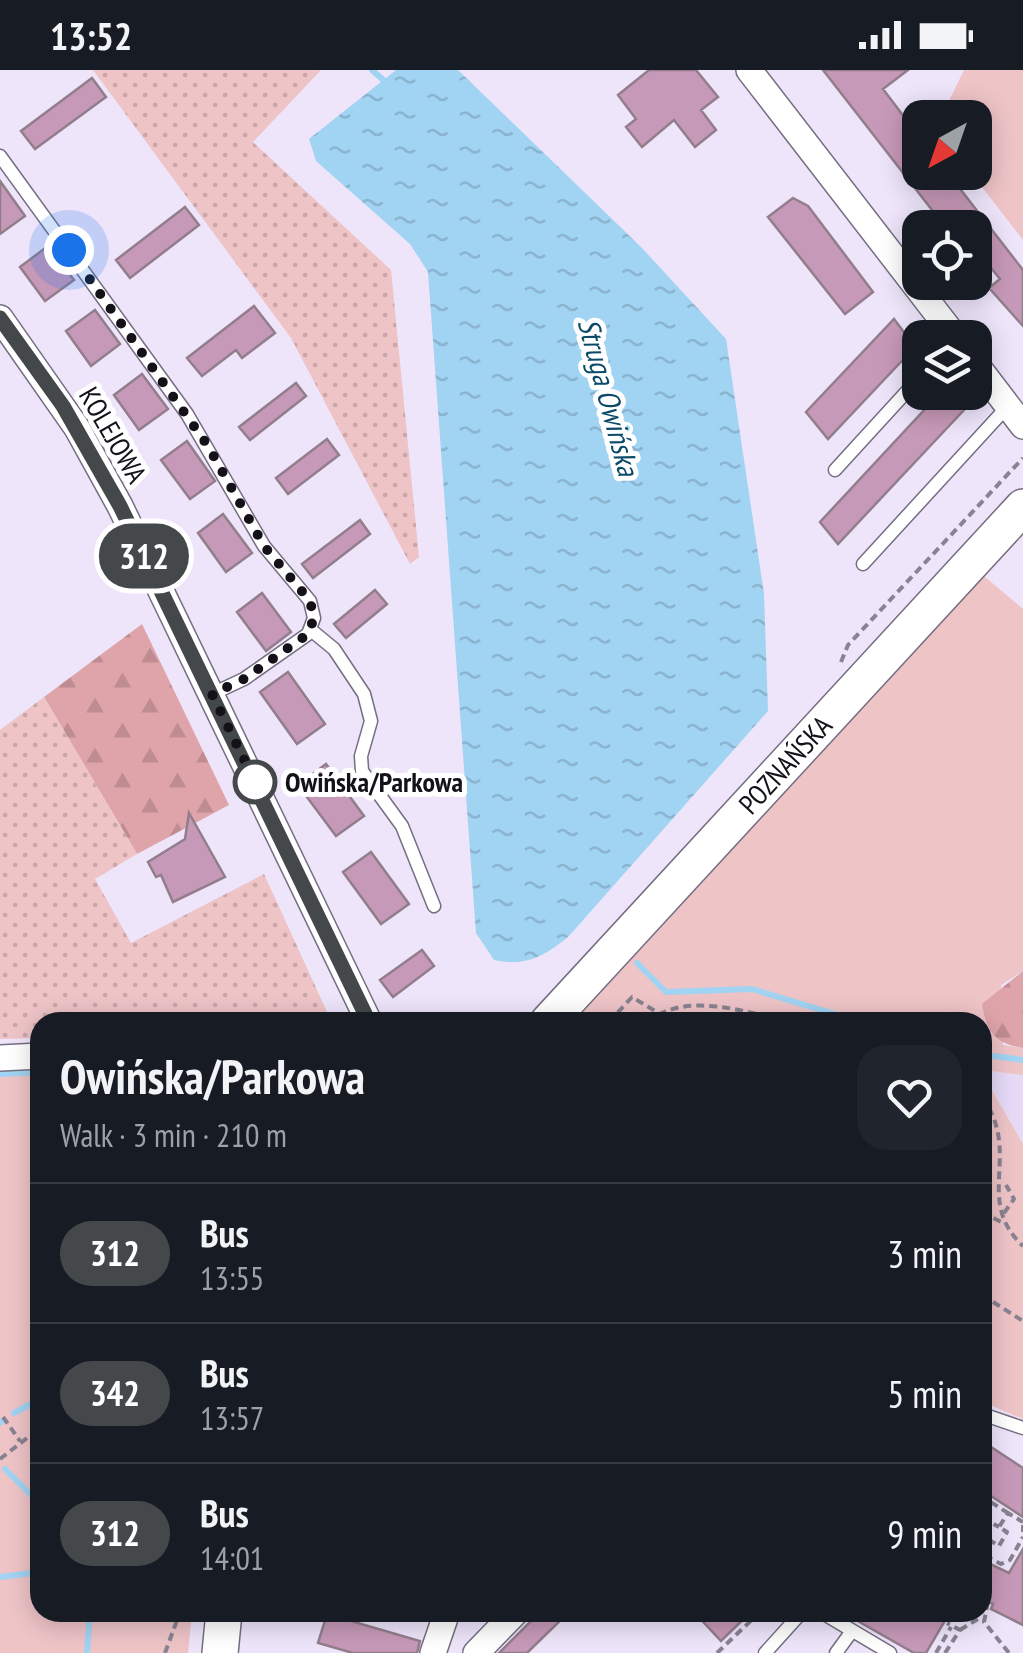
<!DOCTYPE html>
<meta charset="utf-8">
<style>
body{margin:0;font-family:"PT Sans Narrow",sans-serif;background:#20242c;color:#f1f3f6;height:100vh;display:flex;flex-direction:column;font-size:38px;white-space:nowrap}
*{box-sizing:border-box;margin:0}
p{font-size:32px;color:#9ea1a6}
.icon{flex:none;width:55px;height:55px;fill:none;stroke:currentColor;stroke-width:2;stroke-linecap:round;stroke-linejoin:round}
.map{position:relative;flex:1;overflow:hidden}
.sheet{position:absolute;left:30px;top:942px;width:962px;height:610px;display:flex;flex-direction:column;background:#171b24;border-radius:30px;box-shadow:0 5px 25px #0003}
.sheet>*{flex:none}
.badge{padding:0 20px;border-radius:32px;font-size:35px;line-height:65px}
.needle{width:65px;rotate:220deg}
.tools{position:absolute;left:902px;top:30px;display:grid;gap:20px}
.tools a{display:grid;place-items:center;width:90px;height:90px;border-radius:20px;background:#171b24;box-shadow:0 5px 25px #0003;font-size:50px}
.you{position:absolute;width:50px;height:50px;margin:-25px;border:8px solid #fff;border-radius:50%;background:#1a73e8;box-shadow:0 0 0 15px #1a73e833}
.map>.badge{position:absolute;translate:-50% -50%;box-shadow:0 0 0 5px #fff}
.round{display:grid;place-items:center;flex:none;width:105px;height:105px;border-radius:30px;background:#20242c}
.head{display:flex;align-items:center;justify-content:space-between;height:170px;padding:0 30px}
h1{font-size:48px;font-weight:700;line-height:75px}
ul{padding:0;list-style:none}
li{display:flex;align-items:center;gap:30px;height:140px;padding:0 30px;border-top:2px solid #363941}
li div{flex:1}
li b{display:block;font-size:38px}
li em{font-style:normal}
li .badge{min-width:110px;font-weight:700;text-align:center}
.status{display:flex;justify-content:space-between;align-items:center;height:70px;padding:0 50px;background:#171b24;direction:ltr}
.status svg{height:28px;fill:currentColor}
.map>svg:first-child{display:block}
.built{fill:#e6daf7}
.green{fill:#eec4c7}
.forest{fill:url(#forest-firs)}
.garden{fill:url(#garden-dots)}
.water{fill:url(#water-ripples)}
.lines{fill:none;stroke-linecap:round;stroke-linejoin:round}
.stream{stroke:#a1d3f2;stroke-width:6}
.building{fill:#c799b8;stroke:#927e8b;stroke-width:2.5}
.lane-casing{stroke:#756d80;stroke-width:15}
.street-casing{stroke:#756d80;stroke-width:28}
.secondary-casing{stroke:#756d80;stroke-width:38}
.path{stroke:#888291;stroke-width:4;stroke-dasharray:8 5;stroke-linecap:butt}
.lane{stroke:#fff;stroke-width:12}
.street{stroke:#fff;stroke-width:25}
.secondary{stroke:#fff;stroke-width:35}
.line-casing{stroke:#fff;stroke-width:22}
.line{stroke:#45484a;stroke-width:15}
.walk{stroke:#141118;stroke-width:10;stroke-dasharray:0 18}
.stop-dot{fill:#fff;stroke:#45484a;stroke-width:5}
.labels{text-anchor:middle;stroke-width:10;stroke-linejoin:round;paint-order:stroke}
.street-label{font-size:28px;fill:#141118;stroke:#fff}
.stop-label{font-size:28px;font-weight:bold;fill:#141118;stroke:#fff;text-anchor:start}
.water-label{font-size:30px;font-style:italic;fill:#0a4a68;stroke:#fff}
</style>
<div class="status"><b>13:52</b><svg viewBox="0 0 49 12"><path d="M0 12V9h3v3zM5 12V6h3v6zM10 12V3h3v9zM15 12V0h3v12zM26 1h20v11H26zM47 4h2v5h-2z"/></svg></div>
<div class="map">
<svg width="1023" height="1583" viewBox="0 0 1023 1583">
<defs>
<pattern id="forest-firs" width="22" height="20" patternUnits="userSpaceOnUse" patternTransform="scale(2.5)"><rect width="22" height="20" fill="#dea4a9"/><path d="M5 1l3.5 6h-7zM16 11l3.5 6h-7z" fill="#be8c91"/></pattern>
<pattern id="garden-dots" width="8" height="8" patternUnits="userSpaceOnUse" patternTransform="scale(2.5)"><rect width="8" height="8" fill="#eec4c7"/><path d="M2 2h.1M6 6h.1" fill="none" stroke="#cba7aa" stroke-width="1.8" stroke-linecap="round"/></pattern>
<pattern id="water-ripples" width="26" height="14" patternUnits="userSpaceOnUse" patternTransform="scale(2.5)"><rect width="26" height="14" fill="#a1d3f2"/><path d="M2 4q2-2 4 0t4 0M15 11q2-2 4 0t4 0" fill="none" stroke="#8ab4cf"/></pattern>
</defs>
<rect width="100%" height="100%" fill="#eee5fb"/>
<path class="built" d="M982 1000 1023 1005V1074L983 1002Z"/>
<path class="green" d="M964 0H1023V170L971 103 975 102V48L941 47Z
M984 506 1023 539V901L1001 915 1003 975 1023 978V1005L983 1000 982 952H574Z
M40 995V1542L192 1543 188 1583H0V998Z
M982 1002 1023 1074V1349L983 1332Z"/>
<path class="forest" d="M142 554 229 735 137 784 44 627Z
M1023 901V978C994 973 987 962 982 934Z"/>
<path class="garden" d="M93 0H321L253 72 391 200 419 487 410 494 291 268Z
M44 627 137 784 95 809 131 873 264 804 328 944 305 952H40V968L0 969V660Z"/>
<path class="water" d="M396 0H458L641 177 726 269 764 524 768 641 569 866C545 886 526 897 494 890L476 863 428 202 410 174 316 91 309 69Z"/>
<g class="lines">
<path class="stream" d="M372 0 389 15
M637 893 666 922 752 919 861 952
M994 986 1023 990
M0 1004 40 1002
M14 1343 40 1329
M0 1353 1 1352
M5 1399 40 1434
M0 1507 40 1502
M87 1583 90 1542"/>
</g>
<path class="building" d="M649 0H696L718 27 701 40 716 60 695 77 674 50 642 77 626 57 636 49 618 25Z
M823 0H908L883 19 920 68V102H947L1023 200V256L989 218 1000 209 975 178V158H946Z
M92 8 106 27 35 79 21 61Z
M0 111 25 146 0 164Z
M793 128 808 136 873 222 845 244 768 147Z
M185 137 199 155 130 208 116 190Z
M48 176 74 210 45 231 20 197Z
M254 236 275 263 242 288 236 280 202 306 187 288Z
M95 240 120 274 91 296 66 261Z
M894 249 915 277 828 369 806 342Z
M142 304 168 339 139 360 114 325Z
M296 313 306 326 250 370 239 357Z
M941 322 964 340 838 474 820 452Z
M327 369 339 385 288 424 276 408Z
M187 371 215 411 190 429 161 390Z
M223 444 252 483 226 502 198 463Z
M360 450 370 464 313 508 302 494Z
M375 520 387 534 346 568 334 554Z
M262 523 291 562 266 581 237 542Z
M288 602 325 654 297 674 260 622Z
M326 694 364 746 336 766 298 715Z
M189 743 225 807 173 832 161 805 156 807 148 792 185 769Z
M371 782 409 834 381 854 343 802Z
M422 880 434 896 393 927 380 910Z
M982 1371 1023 1398V1447L982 1420Z
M1023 1479V1555L991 1539 993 1534 982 1529V1490L1009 1503Z
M540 1542H569L527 1583H499Z
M694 1542H751L721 1571Z
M842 1542H950L926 1583H914Z
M327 1544 420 1571 417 1583H353L318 1573Z"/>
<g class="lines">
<defs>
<path id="lane" d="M0 86 187 344 264 476 310 531 314 548 308 564 244 609 212 624
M835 400 920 307
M863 494 1007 337
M311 560 334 579 364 624 371 651 361 686 362 701 402 756 434 836
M982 1344 1023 1358
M821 1542 890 1583
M765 1583 802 1542
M836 1583 852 1561"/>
<path id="street" d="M749 0 956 268
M0 248 77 358 120 436 369 952
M975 293 1023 356
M0 988 40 986
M433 1583 447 1542
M476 1583 516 1542"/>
<g id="secondary">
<path id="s1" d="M548 952 1023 437"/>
<path d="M220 1583 224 1542"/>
</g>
</defs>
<use href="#lane" class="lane-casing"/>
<use href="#street" class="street-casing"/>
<use href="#secondary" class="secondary-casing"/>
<path class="path" d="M841 592 848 575 1023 388
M609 952 632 927 660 944
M648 952C685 920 749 943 790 952
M982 1027C1023 1084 973 1129 1023 1176
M982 1142 1005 1154
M1004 1143 1014 1129 1006 1115
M982 1225 1023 1251
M3 1347 20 1371
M0 1389 40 1358
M982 1435 986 1429 1008 1443
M1023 1455V1462
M991 1471 984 1467 992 1453 999 1457
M983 1485 991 1471 999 1476 1007 1462 999 1457 1008 1443 1023 1452
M985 1486 1001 1494 1010 1490 1023 1467
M988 1532 984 1552 1009 1583
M960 1560 981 1547
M165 1583 180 1542
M717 1583 759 1543
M936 1583 951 1557
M945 1583 960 1560 947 1553"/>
<use href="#lane" class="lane"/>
<use href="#street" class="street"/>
<use href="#secondary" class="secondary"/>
</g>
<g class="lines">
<defs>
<path id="line" d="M0 248 63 336 120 436 369 952"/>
</defs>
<use href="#line" class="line-casing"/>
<use href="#line" class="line"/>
<path class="walk" d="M69 180 208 376 264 476 310 531 314 548 308 564 244 609 212 624 255 712"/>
</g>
<circle class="stop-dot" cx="255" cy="712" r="20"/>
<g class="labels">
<g class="street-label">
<text transform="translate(113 365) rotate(60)" y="10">KOLEJOWA</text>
<text dy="10" stroke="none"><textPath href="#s1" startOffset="350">POZNAŃSKA</textPath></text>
</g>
<g class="stop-label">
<text x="285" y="722">Owińska/Parkowa</text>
</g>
<g class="water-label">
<text transform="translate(608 327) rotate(75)" y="10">Struga Owińska</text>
</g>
</g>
</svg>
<div class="tools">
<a><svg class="needle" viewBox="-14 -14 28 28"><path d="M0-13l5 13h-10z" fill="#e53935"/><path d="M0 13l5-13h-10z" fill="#9ea1a6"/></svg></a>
<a><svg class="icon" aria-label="locate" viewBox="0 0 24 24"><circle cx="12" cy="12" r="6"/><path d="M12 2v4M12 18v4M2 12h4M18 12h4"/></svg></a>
<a><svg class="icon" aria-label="layers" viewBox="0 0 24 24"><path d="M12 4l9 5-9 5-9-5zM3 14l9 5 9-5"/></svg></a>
</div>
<div class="you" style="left:69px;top:180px"></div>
<b class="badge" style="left:144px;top:486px;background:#45484a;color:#fff">312</b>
<section class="sheet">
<div class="head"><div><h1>Owińska/Parkowa</h1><p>Walk · 3 min · 210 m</p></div><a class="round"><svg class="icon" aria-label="heart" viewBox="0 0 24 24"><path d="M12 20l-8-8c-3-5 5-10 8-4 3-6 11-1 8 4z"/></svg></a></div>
<ul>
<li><span class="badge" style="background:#45484a;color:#fff">312</span><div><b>Bus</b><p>13:55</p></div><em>3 min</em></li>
<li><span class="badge" style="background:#45484a;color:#fff">342</span><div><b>Bus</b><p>13:57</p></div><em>5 min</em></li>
<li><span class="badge" style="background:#45484a;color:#fff">312</span><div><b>Bus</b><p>14:01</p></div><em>9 min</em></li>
</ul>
</section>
</div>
